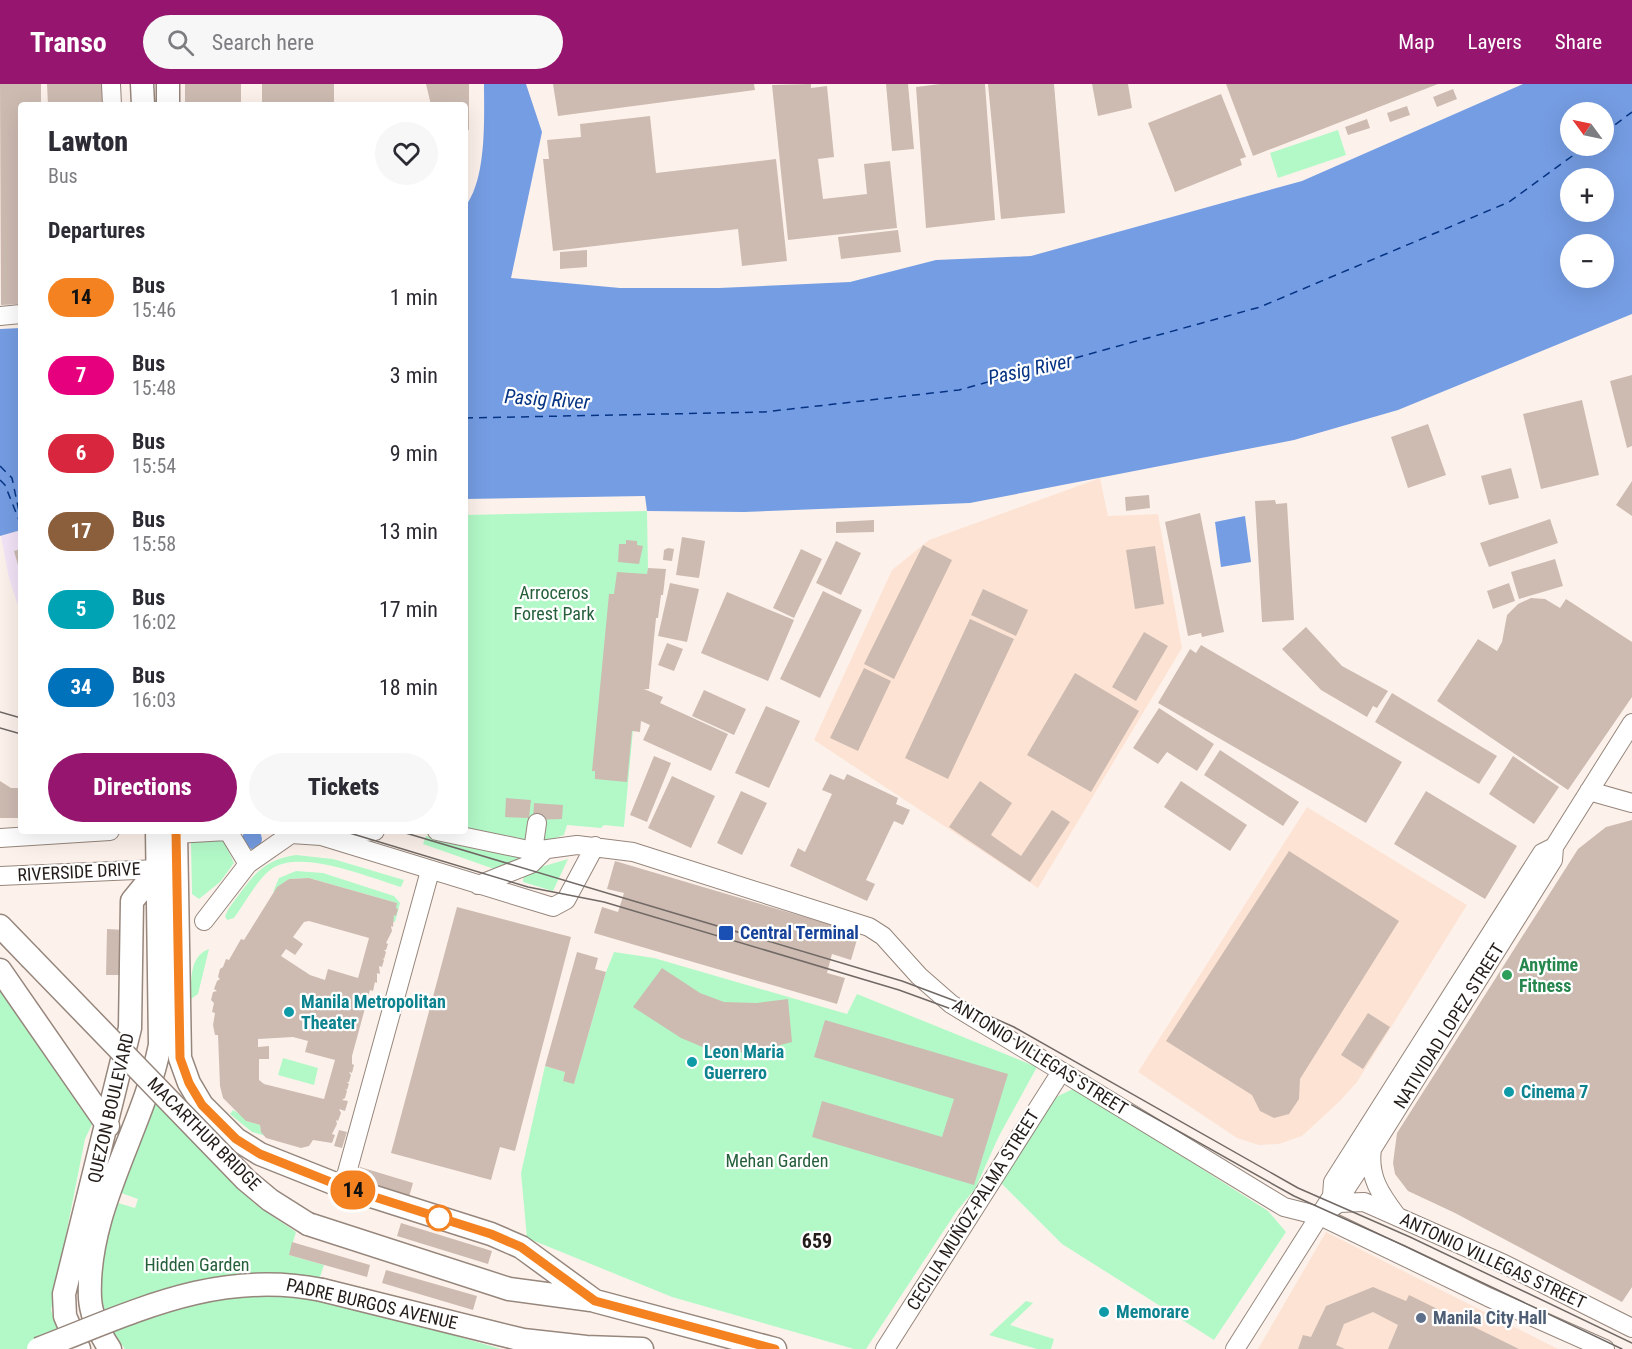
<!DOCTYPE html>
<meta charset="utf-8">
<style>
body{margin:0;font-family:"Roboto Condensed",sans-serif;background:#f7f7f7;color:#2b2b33;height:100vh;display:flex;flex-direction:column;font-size:22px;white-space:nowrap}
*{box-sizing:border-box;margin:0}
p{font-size:20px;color:#7c7c81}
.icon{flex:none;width:33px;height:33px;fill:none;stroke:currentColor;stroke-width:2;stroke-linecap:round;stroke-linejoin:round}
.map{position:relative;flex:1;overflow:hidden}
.panel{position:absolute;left:18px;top:18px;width:450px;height:732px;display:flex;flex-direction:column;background:#fff;border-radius:6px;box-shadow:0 6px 24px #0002}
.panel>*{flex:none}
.badge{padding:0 12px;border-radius:20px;font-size:21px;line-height:39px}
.needle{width:39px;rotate:303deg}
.fabs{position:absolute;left:1560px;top:18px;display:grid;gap:12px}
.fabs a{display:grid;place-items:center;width:54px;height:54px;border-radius:50%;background:#fff;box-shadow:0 6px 24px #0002;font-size:30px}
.map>.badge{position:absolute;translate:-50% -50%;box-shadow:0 0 0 3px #fff}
h2{padding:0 30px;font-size:22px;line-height:54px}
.round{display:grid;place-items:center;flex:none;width:63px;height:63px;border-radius:32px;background:#f7f7f7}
.head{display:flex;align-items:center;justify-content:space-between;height:102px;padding:0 30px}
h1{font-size:28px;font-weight:800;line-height:45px}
.button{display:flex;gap:12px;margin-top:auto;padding:12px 30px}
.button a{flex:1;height:69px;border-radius:36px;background:#95156f;color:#fff;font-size:24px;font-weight:800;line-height:69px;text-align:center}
.button a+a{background:#f7f7f7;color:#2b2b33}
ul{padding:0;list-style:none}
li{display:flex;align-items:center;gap:18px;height:78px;padding:0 30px}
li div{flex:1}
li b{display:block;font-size:22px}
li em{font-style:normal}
li .badge{min-width:66px;font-weight:700;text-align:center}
header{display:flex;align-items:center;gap:36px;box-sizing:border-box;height:84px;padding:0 30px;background:#95156f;color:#fff}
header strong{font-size:28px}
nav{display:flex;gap:33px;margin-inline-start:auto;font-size:21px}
.search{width:420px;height:54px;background:#f7f7f7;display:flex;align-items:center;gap:15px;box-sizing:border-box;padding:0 21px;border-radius:33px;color:#7c7c81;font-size:22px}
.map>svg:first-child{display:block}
.built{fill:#fde3d4}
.industrial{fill:#f3e4f7}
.green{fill:#b3f9c8}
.water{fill:#759de3;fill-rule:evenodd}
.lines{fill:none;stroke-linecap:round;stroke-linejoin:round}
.ferry{stroke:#063484;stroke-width:1.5;stroke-dasharray:8 6;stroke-linecap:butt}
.building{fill:#cdbbb1;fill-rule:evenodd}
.minor-casing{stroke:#96867c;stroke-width:20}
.major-casing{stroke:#96867c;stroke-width:25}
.minor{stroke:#fff;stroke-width:18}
.major{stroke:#fff;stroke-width:22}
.tram{stroke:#716965;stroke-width:1.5}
.major-bridge-casing{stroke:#96867c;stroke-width:25;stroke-linecap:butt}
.major-bridge{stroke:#fff;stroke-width:22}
.line-casing{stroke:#fff;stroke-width:14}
.line{stroke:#f58220;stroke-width:9}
.transit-dot{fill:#1a4fb4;stroke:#fff;stroke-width:2}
.leisure-dot{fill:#2e9e5b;stroke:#fff;stroke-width:2}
.culture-dot{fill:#0f9aa8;stroke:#fff;stroke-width:2}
.stop-dot{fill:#fff;stroke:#f58220;stroke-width:3}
.service-dot{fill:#5c6f8a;stroke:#fff;stroke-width:2}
.labels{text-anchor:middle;stroke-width:4.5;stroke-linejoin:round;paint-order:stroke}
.park-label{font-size:18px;fill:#25603b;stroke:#fff}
.street-label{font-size:18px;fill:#231c19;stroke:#fff}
.transit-label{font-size:18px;font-weight:bold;fill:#164399;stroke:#fff;text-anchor:start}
.leisure-label{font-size:18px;font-weight:bold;fill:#27864d;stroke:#fff;text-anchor:start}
.culture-label{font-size:18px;font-weight:bold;fill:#0d838f;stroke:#fff;text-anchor:start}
.service-label{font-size:18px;font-weight:bold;fill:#4e5e75;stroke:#fff;text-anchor:start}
.water-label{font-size:20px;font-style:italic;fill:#063484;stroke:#fff}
.neighbourhood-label{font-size:20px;font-weight:bold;fill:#231c19;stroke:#fff}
</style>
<header>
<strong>Transo</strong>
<div class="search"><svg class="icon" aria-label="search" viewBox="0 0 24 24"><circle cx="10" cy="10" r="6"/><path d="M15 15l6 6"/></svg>Search here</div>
<nav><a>Map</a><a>Layers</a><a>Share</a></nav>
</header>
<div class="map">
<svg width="1632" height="1265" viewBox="0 0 1632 1265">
<rect width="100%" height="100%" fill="#fdf2eb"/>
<path class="built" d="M1100 394 1108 432 1158 430 1182 564 1038 804 814 656 892 486 929 456Z
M1307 723 1467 821 1357 998 1340 1017 1302 1052 1279 1060 1259 1061 1237 1054 1138 988Z
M1326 1148 1558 1265H1258Z"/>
<path class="industrial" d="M21 446V528H20L9 494 1 452Z"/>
<path class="green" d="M1338 46 1346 71 1278 94 1270 69Z
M647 427 648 484 624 743 604 741 601 744 567 741 564 751 540 759 465 747V431Z
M426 752 528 775 497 786 423 760Z
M222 753 234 779 220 798 199 815 192 810 191 759 197 754Z
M296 771 333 775 404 796 401 803C371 794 298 763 270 786 255 799 245 819 234 834L227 836 225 832 229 824C250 797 259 776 296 771Z
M568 775 553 807 523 798 524 788Z
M296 787 323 789 394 812 400 819 395 838 392 837 397 819 309 794 289 795 273 808 279 794Z
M209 865 198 910 191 915C191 898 189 872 209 865Z
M614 868 654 874 847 930 857 910 1037 983 999 1052 975 1105 956 1128 866 1265H854L672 1213 527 1154 521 1089 545 982 565 988 563 997 574 999 606 888Z
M0 901 95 1034 85 1055 51 1226 64 1265H0Z
M283 974 318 984 314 1001 278 991Z
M1075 1004 1268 1127 1286 1148 1214 1256 1062 1160 1001 1099 1054 1014Z
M149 1011 256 1121 296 1148 289 1171 324 1181 320 1193 323 1213 501 1265H125C87 1217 102 1172 118 1119L135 1124 138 1115 121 1109Z
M233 1026 243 1032 246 1037 260 1041 261 1048 266 1052 252 1048 230 1030Z
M1026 1217 1033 1219 1010 1241 1054 1255 1051 1265H1037L989 1251Z"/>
<path class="water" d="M484 0H526L542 48 511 194 620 204H719L850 198 936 176 1031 172 1302 97 1523 0H1632V230L1398 326 1294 356 970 419 744 428 647 427 645 412 465 415V123C487 94 484 35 484 0ZM1604 28V62H1570V28ZM1604 94V128H1570V94ZM1570 160H1604V194H1570Z
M21 244V446L0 452V245Z
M1245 432 1251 478 1221 483 1215 438Z
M242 755a10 10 0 1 1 20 0a10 10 0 1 1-20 0Z"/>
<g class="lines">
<path class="ferry" d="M1604 49 1632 28
M465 334 764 328 959 306 1260 223 1509 118 1586 62
M0 382 12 394 21 437
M0 396 5 401 21 441"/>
</g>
<path class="building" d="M0 0H41V21H21V220L1 221Z
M47 0H103V21H48Z
M185 0H241V21H185Z
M262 0H334V19L262 21Z
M426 0H469V46H465V21H431Z
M553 0H754L755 6 558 32Z
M811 0V4L827 2 834 73 818 75 823 115 867 110 864 80 890 77 897 144 788 156 772 1Z
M886 0H908L914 65 892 67Z
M940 0H985L995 136 926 144 916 3Z
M988 0H1054L1065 129 1001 135Z
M1092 0H1128L1132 24 1098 32Z
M1226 0H1438L1253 72Z
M1453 5 1457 15 1437 23 1433 13Z
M1221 10 1246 73 1240 75 1242 81 1175 108 1148 39Z
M1407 22 1410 31 1390 38 1387 29Z
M650 32 656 89 776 75 787 177 742 182 738 145 553 167 543 75H549L547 56 581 53 580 40Z
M1367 35 1370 44 1348 51 1345 43Z
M898 146 901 168 841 175 838 153Z
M587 166V183L560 185V168Z
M1632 291V362L1627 364 1610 297Z
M1582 316 1599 391 1541 405 1523 330Z
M1428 340 1446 391 1408 404 1391 353Z
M1511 384 1519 414 1489 421 1481 392Z
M1632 397V432L1616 421Z
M1149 411 1150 424 1126 427 1125 413Z
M1275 416 1276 420 1287 419 1294 536 1262 538 1255 417Z
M1200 429 1224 548 1202 553 1201 549 1188 552 1165 438Z
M1550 435 1558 459 1489 483 1480 459Z
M874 436V448L836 449V438Z
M682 453 705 457 699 494 676 491Z
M626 456 637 457V461L643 462 639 480 618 478 619 460H626Z
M836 457 861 469 841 511 816 499Z
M923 461 952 476 894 595 864 580Z
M1155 462 1164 520 1135 525 1126 466Z
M668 464 674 465 672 477 663 476 664 466Z
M21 465V488H20L14 467Z
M801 465 822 475 794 534 773 524Z
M1555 475 1563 502 1519 515 1511 488Z
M648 484 666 485 663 511H661L658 534H656L649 605H644L663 613 660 619 728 650 711 687 643 656 650 641 641 637 640 648 632 647 627 698 595 695V687H592L609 510H614L617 488 647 490Z
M670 499 699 505 687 558 658 552Z
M1509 499 1515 517 1493 525 1487 507Z
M983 505 1028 526 1016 552 971 531Z
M823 507 862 526 820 614 780 595Z
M727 508 794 536 768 597 701 569Z
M1531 514 1545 515 1560 524 1566 515 1632 558V613L1568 706 1437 617 1478 555 1497 567 1502 558 1507 531 1518 520Z
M970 535 1014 555 948 695 905 674Z
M1306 543 1342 582 1388 607 1377 624 1373 622 1367 633 1321 606 1282 565Z
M1144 548 1168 562 1136 617 1112 603Z
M667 559 683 565 674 587 658 581Z
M1201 561 1402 678 1366 739 1158 619 1190 565 1196 569Z
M864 584 891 597 858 667 830 654Z
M1075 589 1139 627 1091 708 1027 671Z
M704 606 746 625 734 651 692 632Z
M1392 609 1497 672 1479 700 1375 638Z
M766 622 800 637 769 704 735 689Z
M1159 624 1214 660 1197 687 1167 668 1158 680 1133 664Z
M1220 666 1299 718 1283 742 1204 691Z
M654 672 671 679 647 738 630 731Z
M1513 672 1559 703 1534 740 1489 710Z
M830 690 844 696 847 690 898 714 896 720 910 726 903 741 894 737 866 796 875 800 867 817 790 782 798 764 805 768 832 710 822 706Z
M672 692 715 712 691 764 648 744Z
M0 697 11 704H21V734H0Z
M980 697 1012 719 991 751 1021 772 1052 726 1070 738 1030 798 949 743Z
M1181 697 1247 741 1230 767 1164 723Z
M741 707 767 719 742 771 717 759Z
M1426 707 1517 762 1485 815 1394 760Z
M506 714 531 716 529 734 505 733Z
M534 719 563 721 562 735 533 736Z
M1632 736V1203L1622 1218 1455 1129 1408 1107 1395 1090 1393 1079 1397 1049 1578 765 1606 743Z
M1289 767 1399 837 1300 995 1299 1015 1289 1030 1274 1034 1260 1027 1252 1011 1166 957Z
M615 777 859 849 851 876 832 870 827 889 845 894 837 920 594 849 602 823 618 828 624 809 607 805Z
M309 794 397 819 396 824 398 825 396 832 394 831 393 843 391 842 392 847 386 859 388 860 386 866H384L386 868 384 875 382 874 384 876 382 883 379 882 380 890 377 889V899L375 898 373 907 370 906 352 972V980L354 981 352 989 349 988 351 991 349 998H347L349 1000 347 1006 345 1005 347 1007 345 1014 342 1016 348 1017 345 1027 339 1025 341 1029 338 1037 336 1036 337 1040 332 1050 335 1051 332 1059 313 1056 309 1062 301 1064 266 1054 261 1048 260 1041 246 1037 223 1014 220 1002 218 951H215L213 941 215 929 212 928 214 919 211 916 213 908 217 907 214 905 217 897 220 895 218 893 220 885 223 883 226 875 229 876 241 855 244 856 277 803 289 795ZM309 837 369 854 358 894 328 885 325 896 310 891 281 872 286 865 295 871 303 860 293 853 304 838ZM293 953 308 957 305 968 335 976 324 1015 264 1000 259 996V975H269V962L258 963V955Z
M457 823 571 853 515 1067 500 1063 491 1096 391 1069Z
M107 845 124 846 123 891H106Z
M577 868 598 874 595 885 606 888 574 1000 563 997 565 988 545 982Z
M662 884 700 909 724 918 757 919 788 915 792 958 751 969 712 967 681 954 633 923Z
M1368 929 1390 943 1363 985 1341 971Z
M825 936 1008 990 974 1101 812 1053 822 1017 942 1053 954 1015 814 973Z
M339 1046 347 1048 342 1064 334 1062Z
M360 1083 413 1099 409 1113 356 1097Z
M401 1139 492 1167 488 1180 397 1152Z
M292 1158 370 1181 367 1193 289 1171Z
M386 1186 477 1212 473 1226 382 1199Z
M1373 1203 1406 1217 1409 1211 1519 1265H1388L1398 1241 1373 1228 1344 1240 1336 1261 1345 1265H1298L1303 1251 1311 1253 1326 1222Z"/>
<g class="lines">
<defs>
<path id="minor" d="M111 0 112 21
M0 232 21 230
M1589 707 1632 719
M228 747 248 780
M437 747 533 767 577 761 633 768 869 843 883 852 919 892 951 920 1284 1123 1320 1132 1488 1213 1605 1265
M175 750 227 747
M321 752 553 823 566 816 595 762
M0 754 110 747
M533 767 537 739
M0 792 158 785
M478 801 531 780 544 767
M204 837 248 780 291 750 321 752 375 747
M1372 1065C1368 1093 1381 1111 1396 1131
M343 1103 430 787
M1332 1112 1345 1106 1372 1065 1553 776 1554 763 1632 639
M1328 1126 1339 1119 1364 1118 1504 1180 1632 1244
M885 1265 1061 988
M1235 1265 1332 1112 1333 1098 1542 769 1554 763"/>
<path id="major" d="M142 0 143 21
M168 0V21
M176 747 180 974 189 999 202 1021 236 1055 260 1070 343 1103 491 1150 521 1163 595 1217 775 1265
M0 842 30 873
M0 886 108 1042
M308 1140 509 1205 591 1216
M322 1206 523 1256 586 1263 642 1265
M79 1265 65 1232 64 1210 130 944 132 817 158 785
M110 1265C100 1250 91 1232 90 1214 86 1125 143 1046 160 961L157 747"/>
</defs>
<use href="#minor" class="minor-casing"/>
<use href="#major" class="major-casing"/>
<use href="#minor" class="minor"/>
<use href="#major" class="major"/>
<path class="tram" d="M0 628 21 634
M0 644 21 650
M343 747 528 803 604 818 899 906 954 926 1009 952 1294 1112 1405 1162 1622 1265
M399 747 902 897 958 918 1014 943 1298 1104 1410 1153 1632 1259"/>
<defs>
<path id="major-bridge" d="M30 873 246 1096 270 1116 308 1140
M38 1265C134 1228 217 1185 322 1206"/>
</defs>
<use href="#major-bridge" class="major-bridge-casing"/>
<use href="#major-bridge" class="major-bridge"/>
</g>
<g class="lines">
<defs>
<path id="line" d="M176 747 180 974 189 999 202 1021 236 1055 260 1070 343 1103 491 1150 521 1163 595 1217 775 1265"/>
</defs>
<use href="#line" class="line-casing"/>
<use href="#line" class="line"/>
</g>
<rect class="transit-dot" x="718" y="841" width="16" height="16" rx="3"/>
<circle class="leisure-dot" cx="1507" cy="891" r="6"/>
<g class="culture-dot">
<circle cx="289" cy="928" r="6"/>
<circle cx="692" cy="978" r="6"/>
<circle cx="1509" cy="1008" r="6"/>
<circle cx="1104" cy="1228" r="6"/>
</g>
<circle class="stop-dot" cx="439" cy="1134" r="12"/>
<circle class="service-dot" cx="1421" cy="1234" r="6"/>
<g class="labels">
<g class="park-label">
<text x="554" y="515">Arroceros<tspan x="554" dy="21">Forest Park</tspan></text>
<text x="777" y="1083">Mehan Garden</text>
<text x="197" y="1187">Hidden Garden</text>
</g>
<g class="street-label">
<text transform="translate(79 788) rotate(-3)" y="6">RIVERSIDE DRIVE</text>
<text transform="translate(1449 942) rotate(-58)" y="6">NATIVIDAD LOPEZ STREET</text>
<text transform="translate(1040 973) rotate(32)" y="6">ANTONIO VILLEGAS STREET</text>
<text transform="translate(111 1024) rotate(-77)" y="6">QUEZON BOULEVARD</text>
<text transform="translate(204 1050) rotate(45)" y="6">MACARTHUR BRIDGE</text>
<text transform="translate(973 1126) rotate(-58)" y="6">CECILIA MUÑOZ-PALMA STREET</text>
<text transform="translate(1493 1177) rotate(25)" y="6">ANTONIO VILLEGAS STREET</text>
<text transform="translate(372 1220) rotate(13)" y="6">PADRE BURGOS AVENUE</text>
</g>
<g class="transit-label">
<text x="740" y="855">Central Terminal</text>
</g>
<g class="leisure-label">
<text x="1519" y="887">Anytime<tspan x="1519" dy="21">Fitness</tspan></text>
</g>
<g class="culture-label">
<text x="301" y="924">Manila Metropolitan<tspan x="301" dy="21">Theater</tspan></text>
<text x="704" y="974">Leon Maria<tspan x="704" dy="21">Guerrero</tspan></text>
<text x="1521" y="1014">Cinema 7</text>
<text x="1116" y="1234">Memorare</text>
</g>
<g class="service-label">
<text x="1433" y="1240">Manila City Hall</text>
</g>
<g class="water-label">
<text transform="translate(1030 285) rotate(-12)" y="7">Pasig River</text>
<text transform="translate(547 315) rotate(4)" y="7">Pasig River</text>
</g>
<g class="neighbourhood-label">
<text x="817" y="1164">659</text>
</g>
</g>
</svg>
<div class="fabs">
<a><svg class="needle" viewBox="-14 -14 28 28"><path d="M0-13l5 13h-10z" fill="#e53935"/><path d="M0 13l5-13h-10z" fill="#7c7c81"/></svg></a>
<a>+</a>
<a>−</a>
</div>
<b class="badge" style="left:353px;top:1106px;background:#f58220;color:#111">14</b>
<section class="panel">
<div class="head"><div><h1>Lawton</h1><p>Bus</p></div><a class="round"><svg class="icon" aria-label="heart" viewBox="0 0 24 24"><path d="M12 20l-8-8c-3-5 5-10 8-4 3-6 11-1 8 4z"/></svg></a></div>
<h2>Departures</h2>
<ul>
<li><span class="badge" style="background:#f58220;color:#111">14</span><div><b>Bus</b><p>15:46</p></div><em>1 min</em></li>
<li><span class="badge" style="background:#e6007e;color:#fff">7</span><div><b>Bus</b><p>15:48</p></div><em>3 min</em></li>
<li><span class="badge" style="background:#d7263d;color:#fff">6</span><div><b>Bus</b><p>15:54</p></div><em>9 min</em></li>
<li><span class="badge" style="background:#8b5e3c;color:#fff">17</span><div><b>Bus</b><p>15:58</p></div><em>13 min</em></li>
<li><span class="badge" style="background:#00a3b4;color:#fff">5</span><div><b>Bus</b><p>16:02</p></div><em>17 min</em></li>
<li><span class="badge" style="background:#0072bc;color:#fff">34</span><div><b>Bus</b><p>16:03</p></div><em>18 min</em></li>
</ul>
<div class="button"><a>Directions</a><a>Tickets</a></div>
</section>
</div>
